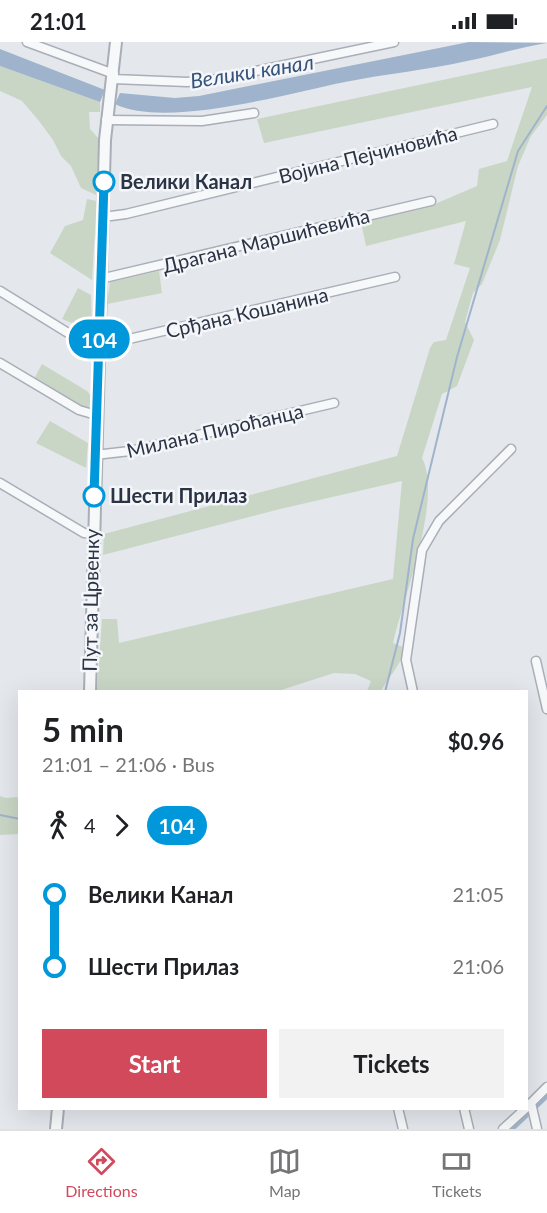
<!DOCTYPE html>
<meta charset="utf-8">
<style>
body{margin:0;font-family:Lato,sans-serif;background:#f2f2f2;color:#202124;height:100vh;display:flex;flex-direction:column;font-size:22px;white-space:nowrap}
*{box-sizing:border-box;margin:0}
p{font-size:20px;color:#757577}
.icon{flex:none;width:33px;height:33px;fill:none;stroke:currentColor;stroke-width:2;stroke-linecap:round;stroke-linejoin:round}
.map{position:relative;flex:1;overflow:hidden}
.panel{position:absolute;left:18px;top:648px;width:510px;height:420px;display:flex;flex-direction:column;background:#fff;border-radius:0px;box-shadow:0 6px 24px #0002}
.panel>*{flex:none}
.badge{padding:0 12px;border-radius:20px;font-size:21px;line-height:39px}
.map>.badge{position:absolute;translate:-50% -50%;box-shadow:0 0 0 3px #fff}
.legs{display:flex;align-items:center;gap:9px;height:66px;padding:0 24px;font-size:20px}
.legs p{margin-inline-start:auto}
.summary{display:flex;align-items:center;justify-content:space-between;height:102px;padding:0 24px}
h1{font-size:33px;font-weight:700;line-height:45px}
.primary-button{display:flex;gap:12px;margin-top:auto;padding:12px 24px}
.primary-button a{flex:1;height:69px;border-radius:0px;background:#d1495b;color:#fff;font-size:24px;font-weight:700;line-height:69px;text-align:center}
.primary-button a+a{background:#f2f2f2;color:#202124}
ul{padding:0 24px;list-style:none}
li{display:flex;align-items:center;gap:21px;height:72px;font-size:22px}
li i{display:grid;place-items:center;width:9px;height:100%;margin:0 8px;background:currentColor}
li i::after{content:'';width:15px;height:15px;margin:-8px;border:4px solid;border-radius:50%;background:#fff}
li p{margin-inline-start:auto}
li:first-child i{background:linear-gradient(#0000 50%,currentColor 0)}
li:last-child i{background:linear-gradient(currentColor 50%,#0000 0)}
.status{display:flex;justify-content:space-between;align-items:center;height:42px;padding:0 30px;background:#fff;direction:ltr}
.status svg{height:16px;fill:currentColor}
.tabs{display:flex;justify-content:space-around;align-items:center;height:84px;border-top:2px solid #e0e0e0;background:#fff;font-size:16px;color:#757577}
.tabs a{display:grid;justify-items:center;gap:3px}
.tabs .selected{color:#d1495b}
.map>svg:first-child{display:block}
.green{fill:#c9d6c5}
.water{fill:#9fb4cc}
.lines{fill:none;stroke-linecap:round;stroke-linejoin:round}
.stream{stroke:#9fb4cc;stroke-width:2}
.canal{stroke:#9fb4cc;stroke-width:9}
.minor-casing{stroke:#a9aeb7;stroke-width:11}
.tertiary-casing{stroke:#a9aeb7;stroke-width:14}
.minor{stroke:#f7f8fa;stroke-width:8}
.tertiary{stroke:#f7f8fa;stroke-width:10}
.line-1-casing{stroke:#fff;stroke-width:14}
.line-1{stroke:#0098da;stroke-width:9}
.stop-1-dot{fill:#fff;stroke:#0098da;stroke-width:3}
.labels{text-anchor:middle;stroke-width:5;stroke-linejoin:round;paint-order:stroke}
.street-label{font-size:20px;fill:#2b3445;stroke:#f4f6f9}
.stop-label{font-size:20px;font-weight:bold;fill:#2b3445;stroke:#f4f6f9;text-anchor:start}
.water-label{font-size:21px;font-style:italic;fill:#34527a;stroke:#f4f6f9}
</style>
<div class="status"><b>21:01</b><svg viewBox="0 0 49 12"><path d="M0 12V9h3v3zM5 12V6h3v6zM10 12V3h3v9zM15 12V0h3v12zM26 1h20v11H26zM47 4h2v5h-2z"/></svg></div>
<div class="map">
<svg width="547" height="1087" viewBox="0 0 547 1087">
<rect width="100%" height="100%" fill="#e4e7ec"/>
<path class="green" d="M547 16V73L531 94 518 124 500 198 482 242 473 251 465 280 474 298 457 344 442 352 422 416C443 456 403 557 393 601L405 606C403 620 388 636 381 649H367L371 639 355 632 334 631 278 649 97 650 102 577H117L119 601 393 537 402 439 280 467 103 513 104 492 397 414 430 306 434 300 446 298 470 226 454 222 466 179 366 204 361 180 435 162 477 144 479 127 507 119 532 45 264 101 257 77Z
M0 24 100 60V70H89L90 87 99 97 96 153 81 146 71 124 61 114 53 98 39 79 22 59 0 49Z
M87 157 97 159 92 238 50 211 65 184 83 178Z
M159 229 162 251 107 262 110 240Z
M78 246 91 253 92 289 62 277Z
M42 322 87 349 92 355 91 370 34 337Z
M50 379 88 401 86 426 36 401Z
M0 754 6 756 19 755V792L0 793Z"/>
<path class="water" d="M469 0 547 1C520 5 494 14 467 19 426 28 385 32 345 40 289 51 166 87 115 62L120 51 175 56 199 54Z
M0 7 105 48 100 60 0 24Z"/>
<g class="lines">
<path class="stream" d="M385 650 400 591 413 497 457 315 518 109 547 64
M0 773 20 777"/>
<path class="canal" d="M509 1087 547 1051"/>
<defs>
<path id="minor" d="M27 0 114 32
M113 37 187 40 218 37 394 0
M106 78 202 79 254 71
M103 175 126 172 493 82
M100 237 431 159
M0 249 86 302 99 304 395 235
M0 321 79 368 96 373
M95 413 130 409 334 361
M0 441 84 491 93 492
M536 619 547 667
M413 650 406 618 422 508 439 479 511 407
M531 1061 537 1087
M398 1066 403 1087
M464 1066 469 1087
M526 1066 547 1045
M503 1087 526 1066"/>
<path id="tertiary" d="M90 650 105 98 116 0
M56 1087 58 1066"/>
</defs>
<use href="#minor" class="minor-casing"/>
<use href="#tertiary" class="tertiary-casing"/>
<use href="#minor" class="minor"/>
<use href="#tertiary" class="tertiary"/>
</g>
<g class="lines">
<defs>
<path id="line-1" d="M94 454 104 140"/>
</defs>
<use href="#line-1" class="line-1-casing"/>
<use href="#line-1" class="line-1"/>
</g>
<g class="stop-1-dot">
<circle cx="104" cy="140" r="10"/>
<circle cx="94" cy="454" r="10"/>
</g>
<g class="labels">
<g class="street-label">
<text transform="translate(368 113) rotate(-14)" y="7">Војина Пејчиновића</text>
<text transform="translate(266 199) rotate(-14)" y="7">Драгана Маршићевића</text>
<text transform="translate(247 271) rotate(-13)" y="7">Срђана Кошанина</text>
<text transform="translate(215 389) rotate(-13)" y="7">Милана Пироћанца</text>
<text transform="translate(91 558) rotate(-89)" y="7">Пут за Црвенку</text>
</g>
<g class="stop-label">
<text x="120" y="147">Велики Канал</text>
<text x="110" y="461">Шести Прилаз</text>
</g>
<g class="water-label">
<text transform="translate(252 30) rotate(-9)" y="7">Велики канал</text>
</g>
</g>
</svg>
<b class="badge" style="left:99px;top:297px;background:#0098da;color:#fff">104</b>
<section class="panel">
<div class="summary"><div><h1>5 min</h1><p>21:01 – 21:06 · Bus</p></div><b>$0.96</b></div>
<div class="legs"><svg class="icon" aria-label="walk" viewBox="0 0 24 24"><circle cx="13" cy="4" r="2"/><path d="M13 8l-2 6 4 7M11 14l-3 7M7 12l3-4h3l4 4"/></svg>4<svg class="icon" aria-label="forward" viewBox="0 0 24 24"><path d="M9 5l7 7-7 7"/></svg><b class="badge" style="background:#0098da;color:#fff">104</b></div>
<ul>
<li><i style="color:#0098da"></i><b>Велики Канал</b><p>21:05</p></li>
<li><i style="color:#0098da"></i><b>Шести Прилаз</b><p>21:06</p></li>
</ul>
<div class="primary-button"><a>Start</a><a>Tickets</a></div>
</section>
</div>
<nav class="tabs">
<a class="selected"><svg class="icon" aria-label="directions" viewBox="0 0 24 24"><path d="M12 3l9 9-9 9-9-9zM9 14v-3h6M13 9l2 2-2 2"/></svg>Directions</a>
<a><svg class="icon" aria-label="map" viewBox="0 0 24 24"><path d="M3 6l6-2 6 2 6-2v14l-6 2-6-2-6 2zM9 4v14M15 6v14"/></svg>Map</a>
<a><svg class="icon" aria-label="tickets" viewBox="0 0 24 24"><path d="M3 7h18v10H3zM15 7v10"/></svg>Tickets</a>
</nav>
